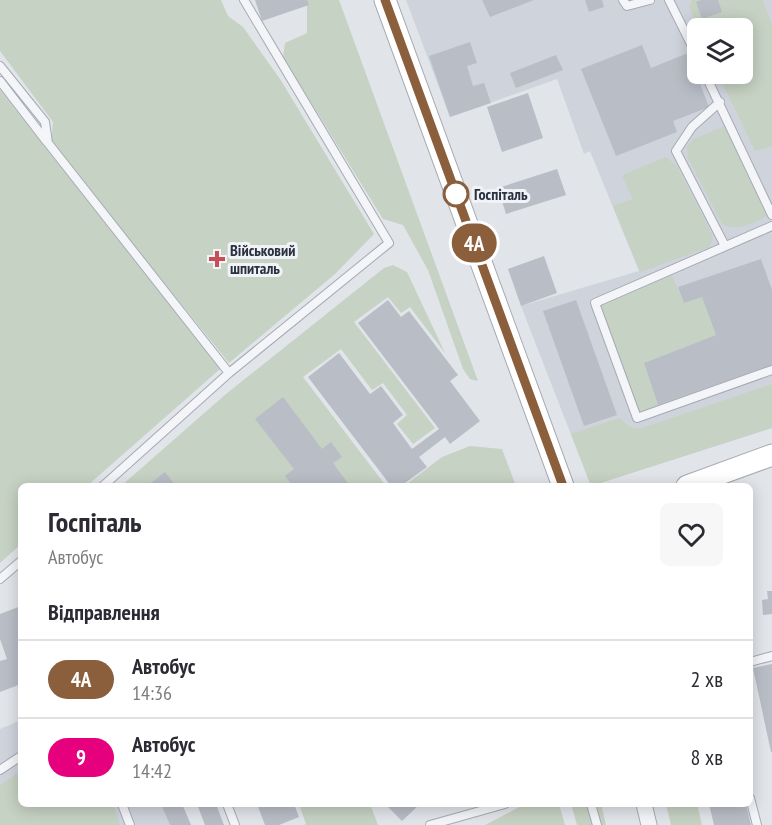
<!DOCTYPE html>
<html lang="uk">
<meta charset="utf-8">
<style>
body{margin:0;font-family:"PT Sans Narrow",sans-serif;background:#f7f7f7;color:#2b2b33;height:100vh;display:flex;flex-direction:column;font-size:22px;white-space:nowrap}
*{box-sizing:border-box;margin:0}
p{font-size:20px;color:#7c7c81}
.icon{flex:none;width:33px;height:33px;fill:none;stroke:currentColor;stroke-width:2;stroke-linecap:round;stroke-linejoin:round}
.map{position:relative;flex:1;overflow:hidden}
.panel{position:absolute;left:18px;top:483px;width:735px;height:324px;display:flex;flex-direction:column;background:#fff;border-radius:9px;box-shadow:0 3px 15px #0003}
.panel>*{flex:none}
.badge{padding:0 12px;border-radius:20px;font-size:21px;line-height:39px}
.tools{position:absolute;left:687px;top:18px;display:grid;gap:12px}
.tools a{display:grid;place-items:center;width:66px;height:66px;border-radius:9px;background:#fff;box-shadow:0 3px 15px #0003;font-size:30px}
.map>.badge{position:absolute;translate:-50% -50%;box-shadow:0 0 0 3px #fff}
h2{padding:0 30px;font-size:22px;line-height:54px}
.round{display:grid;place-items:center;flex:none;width:63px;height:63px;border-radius:9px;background:#f7f7f7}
.head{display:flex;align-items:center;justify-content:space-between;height:102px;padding:0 30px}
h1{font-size:28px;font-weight:600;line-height:45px}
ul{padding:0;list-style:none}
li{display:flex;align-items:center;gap:18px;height:78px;padding:0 30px;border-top:2px solid #e1e1e2}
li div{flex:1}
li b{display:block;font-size:22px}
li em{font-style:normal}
li .badge{min-width:66px;font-weight:700;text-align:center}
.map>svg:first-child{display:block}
.built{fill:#cfd3db;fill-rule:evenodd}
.green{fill:#c6d2c3}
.building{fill:#b9bdc6}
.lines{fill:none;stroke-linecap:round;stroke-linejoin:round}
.lane-casing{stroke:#a6abb3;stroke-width:10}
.street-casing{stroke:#a6abb3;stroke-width:17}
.secondary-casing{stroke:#a6abb3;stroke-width:23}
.lane{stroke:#f4f5f8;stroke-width:8}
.street{stroke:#f4f5f8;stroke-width:15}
.secondary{stroke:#fff;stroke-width:21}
.line-casing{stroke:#fff;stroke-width:14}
.line{stroke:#8b5e3c;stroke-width:9}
.stop-dot{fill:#fff;stroke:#8b5e3c;stroke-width:3}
.poi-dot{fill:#c74e57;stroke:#f1f3f7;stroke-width:2}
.labels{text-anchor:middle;stroke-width:6;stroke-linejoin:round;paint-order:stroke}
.stop-label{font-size:16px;font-weight:bold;fill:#2a3140;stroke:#f1f3f7;text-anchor:start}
.poi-label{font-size:16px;font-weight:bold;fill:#2a3140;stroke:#f1f3f7;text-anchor:start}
</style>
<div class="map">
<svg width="772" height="825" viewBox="0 0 772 825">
<rect width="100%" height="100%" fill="#e1e4e9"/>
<path class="built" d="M406 0H772V428L591 486 521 306 639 271 590 151 584 154 557 79 450 117ZM698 28H742V74H698Z
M21 720V804H182L191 825H0V729Z"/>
<path class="green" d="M0 0H221L228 16 243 27 280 79 374 234 335 274 229 363 51 143 53 122 0 51Z
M307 0H339L478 381 470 379 463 369 428 270 403 225 383 219 283 57 285 43 307 33Z
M692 0H762L772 24V146L755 151 718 74H742V28H698L689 6Z
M0 90 220 369 87 486H21V544L0 563Z
M725 126 768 216C753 222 738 233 722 224L688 158 687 147 693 139Z
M666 157 677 166 713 236 710 247 640 272 613 206 633 199 622 176 625 174Z
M393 265 407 272 445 353 410 307 401 313 388 297 354 322 435 428 413 444 397 424 407 415 383 383 372 390 341 349 303 377 386 486H121L226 394 384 268Z
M672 275 684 303 702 297 716 335 644 363 658 405 639 414 601 305Z
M772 384V428L591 486 571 434 620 418C628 427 633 430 645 427Z
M470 446 502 449 516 486H404L442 457Z
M21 771V804H113L120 825H0V785Z
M299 804H370L378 825H304L306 824Z
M525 804H559L565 825H485Z
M571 804H601L606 825H577Z
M666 804H697L702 825H671Z"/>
<path class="building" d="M255 0H307L309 5 262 21Z
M482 0H534L490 17Z
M585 0H602L604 7 589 12Z
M701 0H718L722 12 702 19 696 2Z
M470 42 477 63 467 66 473 86 484 83 491 103 450 117 429 56Z
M642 45 651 68 688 53 709 107 673 121 677 132 616 156 581 69Z
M556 55 563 70 516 88 510 73Z
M528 93 543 138 502 152 487 107Z
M557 169 566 195 506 214 498 188Z
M544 256 557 293 521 306 508 269Z
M761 259 772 290V365L658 405 644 363 716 335 702 297 684 303 678 287Z
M388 300 401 317 409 311 458 375 450 381 480 421 450 444 445 437 419 457 427 467 401 486H391L308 377 339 353 370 394 381 386 403 415 393 423 412 449 439 429 358 323Z
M576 300 617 415 584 426 543 311Z
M283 397 322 449 331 442 342 457 333 463 350 486H293L285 476 294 469 255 419Z
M165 472 176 486H147Z
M767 591H772V614L763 615 762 600 768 599Z
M21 606V684L0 692V661L7 659 0 639V614Z
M772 664V752H771L753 668Z
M161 804H182L191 825H170Z
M197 804H216L224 825H205Z
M257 804H294L299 817 279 825H265Z
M385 804H420L402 821Z
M709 804H746L751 825H714Z"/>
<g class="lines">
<defs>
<path id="lane" d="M623 0 627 6 650 0
M669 0 698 58
M0 66 45 122 48 143 229 373
M705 74 772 215
M0 81 47 142
M720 102 692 127 676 151 725 246
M772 226 595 303 637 418 772 370
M103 486 229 373 389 243 244 0
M0 579 21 561
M750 662 772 656
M0 770 21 756
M750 798 757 825
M122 804 130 825
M227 804 235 825
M591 804 597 825
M430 825 505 804"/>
<path id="street" d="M644 804 649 825"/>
<path id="secondary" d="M385 0 563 486
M687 486 772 455"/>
</defs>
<use href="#lane" class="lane-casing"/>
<use href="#street" class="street-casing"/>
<use href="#secondary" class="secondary-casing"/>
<use href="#lane" class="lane"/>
<use href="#street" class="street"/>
<use href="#secondary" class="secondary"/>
</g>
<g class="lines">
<defs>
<path id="line" d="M385 0 563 486"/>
</defs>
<use href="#line" class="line-casing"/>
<use href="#line" class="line"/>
</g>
<circle class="stop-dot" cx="456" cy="194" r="12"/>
<path class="poi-dot" d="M214 250h6v6h6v6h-6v6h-6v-6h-6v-6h6z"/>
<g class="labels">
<g class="stop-label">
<text x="474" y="200">Госпіталь</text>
</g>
<g class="poi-label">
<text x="230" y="256">Військовий<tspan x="230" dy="18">шпиталь</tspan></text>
</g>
</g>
</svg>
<div class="tools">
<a><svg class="icon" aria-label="layers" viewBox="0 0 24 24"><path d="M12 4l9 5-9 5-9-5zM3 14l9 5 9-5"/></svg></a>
</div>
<b class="badge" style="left:474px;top:243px;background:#8b5e3c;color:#fff">4А</b>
<section class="panel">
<div class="head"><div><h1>Госпіталь</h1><p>Автобус</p></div><a class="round"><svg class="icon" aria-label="heart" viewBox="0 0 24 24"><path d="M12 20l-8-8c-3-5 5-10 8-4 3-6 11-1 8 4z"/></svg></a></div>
<h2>Відправлення</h2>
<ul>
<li><span class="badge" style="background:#8b5e3c;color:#fff">4А</span><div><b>Автобус</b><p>14:36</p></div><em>2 хв</em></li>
<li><span class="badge" style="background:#e6007e;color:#fff">9</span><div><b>Автобус</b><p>14:42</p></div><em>8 хв</em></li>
</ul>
</section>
</div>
